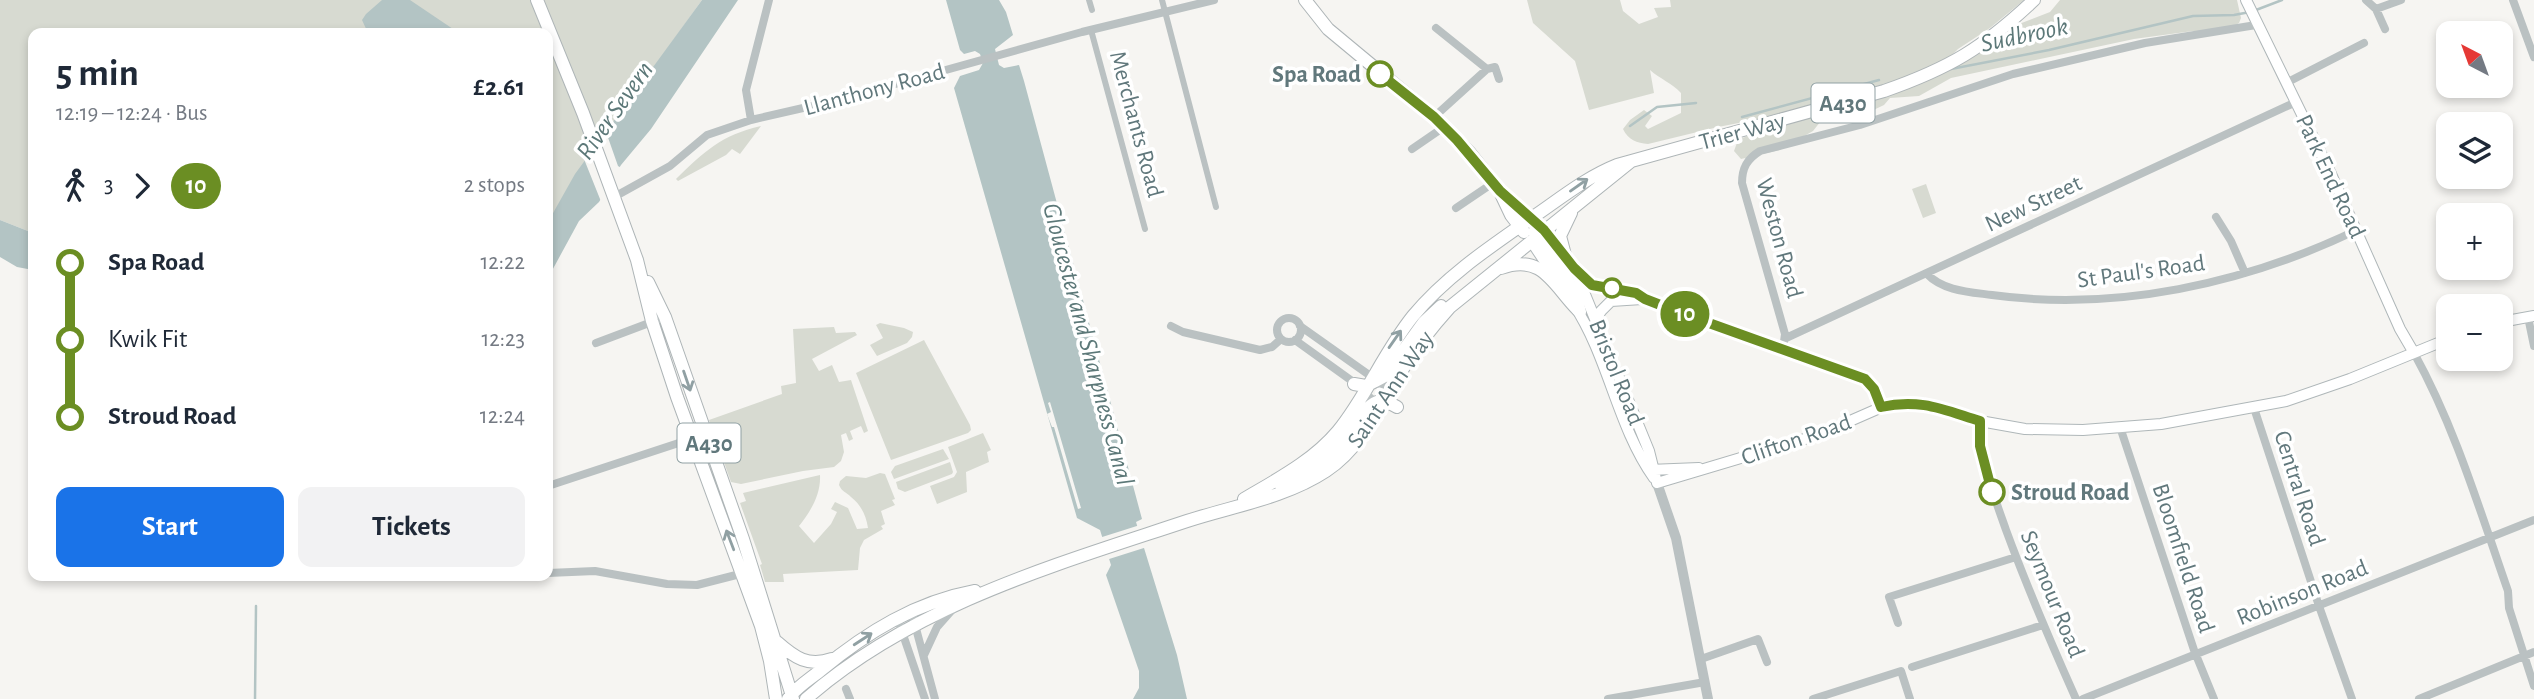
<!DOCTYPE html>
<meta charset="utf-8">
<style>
body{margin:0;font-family:"Alegreya Sans",sans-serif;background:#f2f2f3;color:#1f2937;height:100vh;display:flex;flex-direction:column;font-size:26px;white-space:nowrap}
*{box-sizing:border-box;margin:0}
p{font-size:23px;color:#747a83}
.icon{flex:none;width:38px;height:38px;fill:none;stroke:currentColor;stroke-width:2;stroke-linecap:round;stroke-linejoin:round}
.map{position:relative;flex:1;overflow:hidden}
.panel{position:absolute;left:28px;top:28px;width:525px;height:553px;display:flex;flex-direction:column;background:#fff;border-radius:14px;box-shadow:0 4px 10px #0003}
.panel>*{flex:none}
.badge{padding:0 14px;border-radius:23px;font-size:24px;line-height:46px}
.needle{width:46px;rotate:319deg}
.fabs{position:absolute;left:2436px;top:21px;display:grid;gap:14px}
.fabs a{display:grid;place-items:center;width:77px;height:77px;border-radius:14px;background:#fff;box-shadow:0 4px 10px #0003;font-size:35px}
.map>.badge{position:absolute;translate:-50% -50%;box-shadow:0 0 0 4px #fff}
.legs{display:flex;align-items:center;gap:10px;height:77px;padding:0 28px;font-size:23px}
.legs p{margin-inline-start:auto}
.headline{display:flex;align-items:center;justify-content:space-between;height:119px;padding:0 28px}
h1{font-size:38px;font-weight:600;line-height:52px}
.cta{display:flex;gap:14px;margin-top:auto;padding:14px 28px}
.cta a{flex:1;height:80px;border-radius:14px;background:#1a73e8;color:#fff;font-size:28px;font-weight:600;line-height:80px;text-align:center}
.cta a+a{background:#f2f2f3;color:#1f2937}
ul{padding:0 28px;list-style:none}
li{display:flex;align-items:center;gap:24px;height:77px;font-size:26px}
li i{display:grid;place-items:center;width:10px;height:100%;margin:0 9px;background:currentColor}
li i::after{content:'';width:18px;height:18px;margin:-9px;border:5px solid;border-radius:50%;background:#fff}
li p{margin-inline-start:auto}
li:first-child i{background:linear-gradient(#0000 50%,currentColor 0)}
li:last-child i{background:linear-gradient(currentColor 50%,#0000 0)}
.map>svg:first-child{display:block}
.green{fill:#d7dad1}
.water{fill:#b3c4c4}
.pier{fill:#f6f5f2}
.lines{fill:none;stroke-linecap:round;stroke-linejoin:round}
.stream{stroke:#b3c4c4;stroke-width:2.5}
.secondary-casing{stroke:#afb7b9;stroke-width:12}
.primary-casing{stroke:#aeb5b7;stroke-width:14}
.pedestrian{stroke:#bac1c2;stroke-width:6}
.minor{stroke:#bac1c2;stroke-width:8}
.tertiary{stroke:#bac1c2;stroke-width:10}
.secondary{stroke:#fff;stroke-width:10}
.primary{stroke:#fff;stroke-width:12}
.oneway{stroke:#90a0a3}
.line-1-casing{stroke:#fff;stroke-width:16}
.line-1{stroke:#6b8e23;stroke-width:10}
.stop-1-dot{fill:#fff;stroke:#6b8e23;stroke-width:3.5}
.labels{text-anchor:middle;stroke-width:7;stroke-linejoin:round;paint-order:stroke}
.shield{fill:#fff;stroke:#90a0a3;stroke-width:2}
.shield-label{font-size:23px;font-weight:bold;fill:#61787c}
.stop-label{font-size:24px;font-weight:bold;fill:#61787c;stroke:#fff;text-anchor:end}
.street-label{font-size:24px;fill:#61787c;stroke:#fff}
.water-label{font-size:26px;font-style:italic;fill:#5c7878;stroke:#fff}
</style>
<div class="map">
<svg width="2534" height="699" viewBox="0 0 2534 699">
<rect width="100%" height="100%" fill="#f6f5f2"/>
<path class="green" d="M0 0H702L584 165 548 222V33H33V233L0 220Z
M1527 0H1620L1623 11 1639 24 1658 17 1654 8 1671 7 1670 0H2024L1990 28 1958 49 1947 60H1965L2019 24 2050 12 2060 0H2237L2241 18 2239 23 2222 33 2193 31 2134 39 1951 78 1919 96 1890 98 1884 105 1865 114 1859 109 1853 97 1828 112 1813 131 1780 150 1741 159 1734 151 1738 140 1766 128 1775 116 1718 127 1648 144C1637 143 1628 140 1623 129L1630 120 1644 110 1652 116 1645 126 1648 129 1681 113V93C1672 83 1660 79 1650 70L1654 93 1589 110 1575 61 1533 23Z
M761 126 740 154 732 149 726 155 678 181 676 179C704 152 721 135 761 126Z
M1926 184 1936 213 1923 218 1912 189Z
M880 323 904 328 913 332 912 337 907 343 877 356 870 345 883 338 876 325Z
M834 327 836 333 855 332 857 335 812 359 819 371 832 365 839 382 851 380 868 431 864 433 861 426 850 431 853 439 849 441 846 433 841 435 844 452 841 461 834 467 803 471 741 484 731 482 709 420 782 394 781 386 796 383 793 329Z
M924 340 970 425 971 430 968 433 891 460 856 373Z
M983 433 991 450 987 452 989 462 966 472 967 492 937 504 930 486 954 477 957 472 948 447Z
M943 449 949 459 894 479 891 472 895 466Z
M950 462 953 472 952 474 905 492 898 489 896 482Z
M880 473 885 474 895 499 892 500 895 505 881 511 885 524 881 526 883 529 864 540 860 548 858 570 783 574 784 582H765L760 565 762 564 740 503 746 501 743 493 820 475C821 494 811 511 799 526L814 543 831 524 837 512 831 509 835 502 848 508 857 529 868 528C866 515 861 505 851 497 846 492 842 492 839 485L840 481 846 476 866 478Z"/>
<path class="water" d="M382 0H410L453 29 450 33H368L362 20 366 14Z
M702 0H738L651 129 621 165 599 202 579 221 548 278V222L575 174Z
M946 0H999L1006 12 1013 35 995 49 999 65 1004 68 1019 65 1024 81 1142 519 1136 522 1177 655 1187 699H1133L1139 688V671L1106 575 1111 565 1100 530 1077 518 954 88 960 76 979 70 983 63 980 54 975 51 964 54 960 50Z
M0 220 33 233V270L17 267 0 257Z"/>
<path class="pier" d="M605 129 618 166 623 169 602 204 584 159Z
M1050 402 1081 508 1078 509 1054 427H1052L1047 414 1051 412 1048 403Z
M1140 525 1147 547 1106 560 1099 538Z"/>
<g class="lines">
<path class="stream" d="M2256 10 2282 0
M1951 69 2049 50 2193 16 2234 15 2250 12
M1742 117 1879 80
M1630 126 1657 107 1696 103
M255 699 256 606"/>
<defs>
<path id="secondary" d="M2246 0 2331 174 2400 329 2414 353
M1544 230 1565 254
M1531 241 1557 280
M1574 268 1592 285 1636 293 1645 299 1681 313 1865 379 1874 389 1882 407
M1575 270 1649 451 1657 483
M1574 305C1609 358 1617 426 1654 478
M1596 319 1601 311 1611 301 1642 299
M2501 322 2534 316
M1649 470 1699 468
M1657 483 1818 435 1882 407 1901 403H1921L1980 421 2025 429 2083 430 2161 424 2286 401 2350 379 2448 339"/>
<path id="primary" d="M537 0 583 113 637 260 652 321 677 397 761 626 770 661 776 699
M1305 0 1328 29 1434 117 1470 153 1500 191 1536 222
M1501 194 1511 215 1524 232
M1534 232C1551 257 1574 281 1580 312
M1565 255 1560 236 1571 213
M1501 268C1543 253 1553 285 1578 310
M648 282 665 317 743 539 793 699
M1354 384 1366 386 1385 376 1424 322 1441 306
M1280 484C1300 476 1320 465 1336 450 1352 435 1361 403 1384 400L1397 407
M1244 499C1276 480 1313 461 1338 431 1366 397 1384 352 1413 316 1447 275 1493 245 1536 215 1562 197 1587 177 1617 165L1884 91C1950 68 1983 48 2034 0
M777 642C795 658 808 667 832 659
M788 699C796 687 810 679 821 670 867 632 916 602 975 591
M806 699C913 605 1055 565 1187 521 1233 506 1285 498 1326 471 1362 447 1380 406 1402 370 1416 347 1432 327 1450 307L1630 162"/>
</defs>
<use href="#secondary" class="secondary-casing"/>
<use href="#primary" class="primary-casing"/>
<path class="pedestrian" d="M1089 0 1092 10
M1162 0 1216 207
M1091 30 1145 229"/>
<path class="minor" d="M2366 0 2376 9 2385 29
M2513 0 2534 57
M2376 9 2401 0
M1436 28 1487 69 1495 67 1499 79
M2286 83 2364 43
M1434 117 1487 69
M751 120 746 90 769 0
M1412 149 1444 127
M614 197 670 166 707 135 751 120 838 100 1082 32 1214 0
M1456 208 1493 183
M2216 217 2231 241 2245 273
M1927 274C1943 291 1970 292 1992 295 2116 312 2244 284 2357 230
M2528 317 2534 346
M1277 330a12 12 0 1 1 24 0a12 12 0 1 1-24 0Z
M1171 326 1183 332 1260 350 1272 347 1281 339
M1300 326 1372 377 1389 393
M1786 338 2296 102
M1295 340 1352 381 1378 405
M596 343 665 317
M1783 349 1785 334 1742 183C1742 168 1747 159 1760 151L1860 125 2013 74 2145 43 2256 25
M2414 353C2455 427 2480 511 2508 591L2509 608 2534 686
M2254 408 2319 606 2352 699
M1980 421C1980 461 1993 493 2006 530 2027 587 2051 643 2076 699
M2120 427 2194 650 2214 699
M548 486 706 434
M548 573 595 571 667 584 697 585 744 573
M911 610 935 699
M897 617 925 699
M1898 623 1889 597 2016 557
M924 655 937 627 952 610
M1701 659 1758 639 1767 662
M1912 667 2043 625
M846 689 850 699
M1608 699 1705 682
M1813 699 1901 671 1910 699
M2083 699 2534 520
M2419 699 2534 652"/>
<path class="tertiary" d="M1657 483 1676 538 1708 699"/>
<use href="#secondary" class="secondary"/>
<use href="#primary" class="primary"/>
</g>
<defs><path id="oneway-shaft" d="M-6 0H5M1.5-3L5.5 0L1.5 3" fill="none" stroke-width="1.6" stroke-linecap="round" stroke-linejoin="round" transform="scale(1.75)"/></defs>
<g class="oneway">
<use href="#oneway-shaft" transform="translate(1579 185) rotate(-35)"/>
<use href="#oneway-shaft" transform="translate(1395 339) rotate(-55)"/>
<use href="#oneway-shaft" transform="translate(687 381) rotate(71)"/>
<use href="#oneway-shaft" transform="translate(730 540) rotate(-111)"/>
<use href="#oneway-shaft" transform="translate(863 639) rotate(-33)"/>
</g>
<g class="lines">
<defs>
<path id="line-1" d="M1380 74 1434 117 1457 140 1500 191 1544 230 1574 268 1592 285 1636 293 1645 299 1681 313 1865 379 1874 389 1881 407C1920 398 1944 410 1980 421V446L1992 492"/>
</defs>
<use href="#line-1" class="line-1-casing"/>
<use href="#line-1" class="line-1"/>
</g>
<g class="stop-1-dot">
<circle cx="1380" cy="74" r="12"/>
<circle cx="1612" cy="288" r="9"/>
<circle cx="1992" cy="492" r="12"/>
</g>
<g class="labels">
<g class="shield">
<rect x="1811.5" y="83.5" width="63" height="39" rx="5"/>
<rect x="677.5" y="423.5" width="63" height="39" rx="5"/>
</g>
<g class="shield-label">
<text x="1843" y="111">A430</text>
<text x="709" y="451">A430</text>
</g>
<g class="stop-label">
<text x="1361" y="82">Spa Road</text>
<text x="2011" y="500" text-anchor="start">Stroud Road</text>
</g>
<g class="street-label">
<text transform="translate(874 89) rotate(-15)" y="8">Llanthony Road</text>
<text transform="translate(1137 124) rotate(75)" y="8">Merchants Road</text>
<text transform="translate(1742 131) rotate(-15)" y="8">Trier Way</text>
<text transform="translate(2331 176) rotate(65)" y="8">Park End Road</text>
<text transform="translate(2033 203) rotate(-25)" y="8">New Street</text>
<text transform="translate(1780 238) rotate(75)" y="8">Weston Road</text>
<text transform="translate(2141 271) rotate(-8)" y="8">St Paul's Road</text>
<text transform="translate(1617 372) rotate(68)" y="8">Bristol Road</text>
<text transform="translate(1390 389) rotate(-56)" y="8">Saint Ann Way</text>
<text transform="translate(1796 439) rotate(-19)" y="8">Clifton Road</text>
<text transform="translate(2300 488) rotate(72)" y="8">Central Road</text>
<text transform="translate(2184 558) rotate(72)" y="8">Bloomfield Road</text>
<text transform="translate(2302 592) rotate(-22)" y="8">Robinson Road</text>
<text transform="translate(2053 594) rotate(68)" y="8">Seymour Road</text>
</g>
<g class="water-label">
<text transform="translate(2024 34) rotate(-12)" y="9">Sudbrook</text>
<text transform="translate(614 110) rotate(-55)" y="9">River Severn</text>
<text transform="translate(1089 344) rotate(75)" y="9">Gloucester and Sharpness Canal</text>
</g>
</g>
</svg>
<div class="fabs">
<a><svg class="needle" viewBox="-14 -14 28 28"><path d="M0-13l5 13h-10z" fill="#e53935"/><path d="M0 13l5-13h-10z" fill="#747a83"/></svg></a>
<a><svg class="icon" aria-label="layers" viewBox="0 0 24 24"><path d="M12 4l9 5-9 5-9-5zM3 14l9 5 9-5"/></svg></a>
<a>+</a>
<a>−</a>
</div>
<b class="badge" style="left:1685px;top:314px;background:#6b8e23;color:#fff">10</b>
<section class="panel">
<div class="headline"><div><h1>5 min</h1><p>12:19 – 12:24 · Bus</p></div><b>£2.61</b></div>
<div class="legs"><svg class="icon" aria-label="walk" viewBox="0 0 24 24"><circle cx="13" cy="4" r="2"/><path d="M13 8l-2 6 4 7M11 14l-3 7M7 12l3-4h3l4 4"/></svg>3<svg class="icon" aria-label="forward" viewBox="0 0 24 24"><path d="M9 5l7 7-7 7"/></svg><b class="badge" style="background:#6b8e23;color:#fff">10</b><p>2 stops</p></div>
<ul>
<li><i style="color:#6b8e23"></i><b>Spa Road</b><p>12:22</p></li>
<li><i style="color:#6b8e23"></i><span>Kwik Fit</span><p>12:23</p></li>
<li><i style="color:#6b8e23"></i><b>Stroud Road</b><p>12:24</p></li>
</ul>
<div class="cta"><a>Start</a><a>Tickets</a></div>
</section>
</div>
